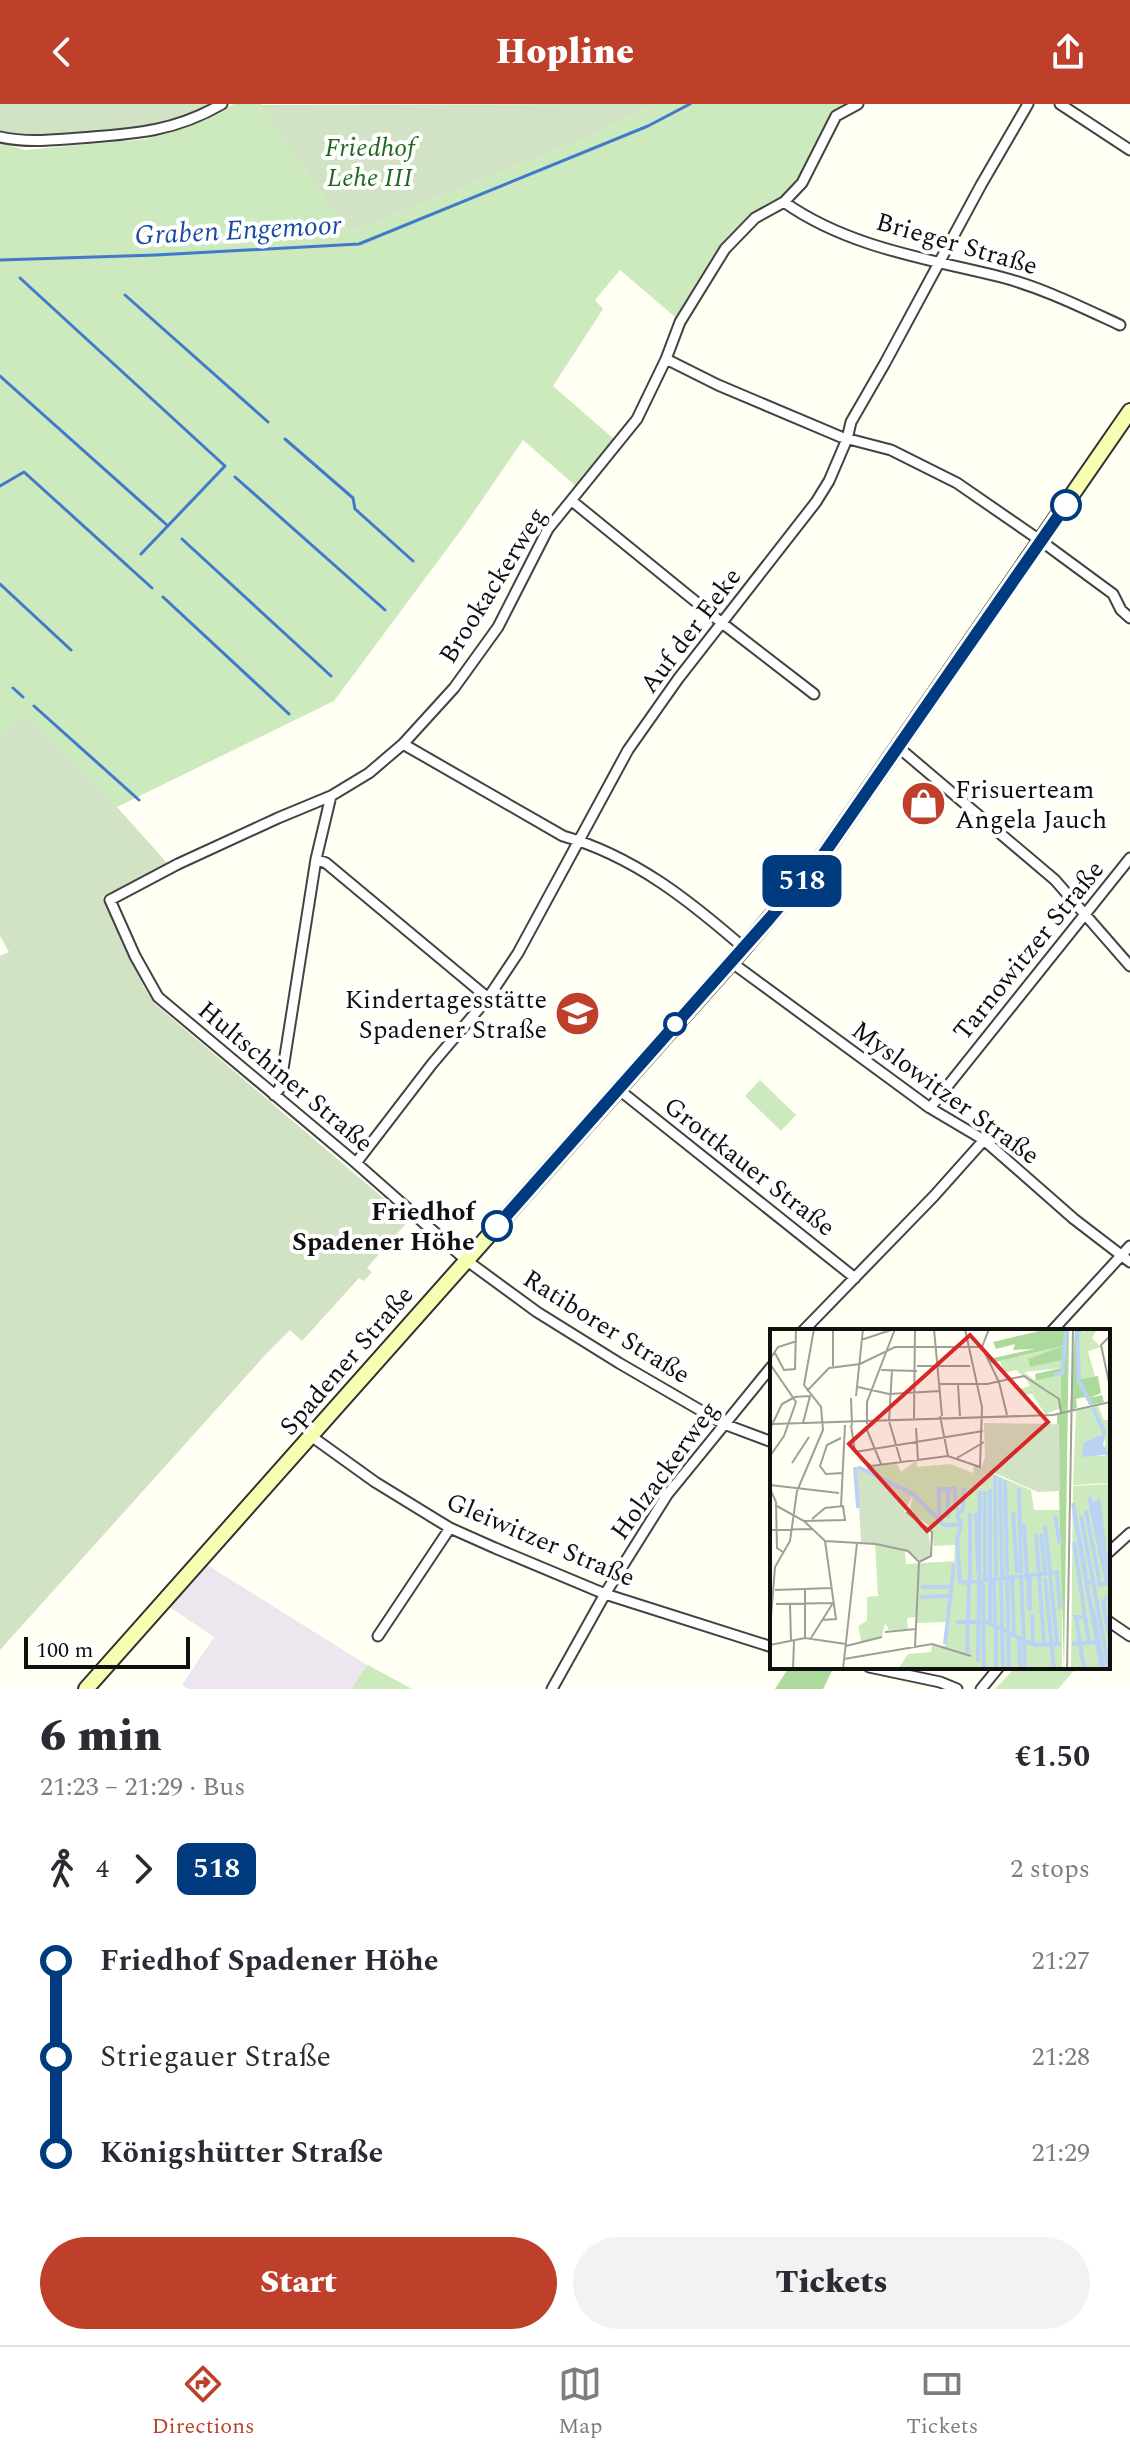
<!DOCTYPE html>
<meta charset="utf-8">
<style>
body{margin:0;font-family:Spectral,serif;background:#f2f2f3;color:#2b2b33;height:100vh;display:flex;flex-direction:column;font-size:30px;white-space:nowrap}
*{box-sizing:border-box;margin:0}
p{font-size:26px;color:#7c7c81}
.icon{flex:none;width:44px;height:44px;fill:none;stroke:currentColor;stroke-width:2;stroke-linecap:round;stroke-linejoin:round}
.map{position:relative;height:1585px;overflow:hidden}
.drawer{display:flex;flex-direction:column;background:#fff;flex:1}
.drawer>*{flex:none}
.badge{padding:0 16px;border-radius:12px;font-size:28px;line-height:52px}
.scale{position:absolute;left:24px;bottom:20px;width:166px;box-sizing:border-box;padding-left:8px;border:4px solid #101010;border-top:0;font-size:22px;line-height:28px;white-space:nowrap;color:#101010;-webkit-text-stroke:6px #fff;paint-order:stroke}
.map>.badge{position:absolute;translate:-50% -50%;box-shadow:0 0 0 4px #fff}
.legs{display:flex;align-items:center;gap:12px;height:88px;padding:0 40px;font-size:26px}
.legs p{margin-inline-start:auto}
.head{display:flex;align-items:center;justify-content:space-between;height:136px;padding:0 40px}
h1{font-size:44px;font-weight:800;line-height:60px}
.primary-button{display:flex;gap:16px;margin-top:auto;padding:16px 40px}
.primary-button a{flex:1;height:92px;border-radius:48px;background:#bf402a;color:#fff;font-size:32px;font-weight:800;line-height:92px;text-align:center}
.primary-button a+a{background:#f2f2f3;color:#2b2b33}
ul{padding:0 40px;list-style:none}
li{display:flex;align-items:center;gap:28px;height:96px;font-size:30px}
li i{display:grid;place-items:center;width:12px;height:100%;margin:0 10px;background:currentColor}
li i::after{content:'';width:20px;height:20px;margin:-10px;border:6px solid;border-radius:50%;background:#fff}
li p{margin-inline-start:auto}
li:first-child i{background:linear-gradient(#0000 50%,currentColor 0)}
li:last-child i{background:linear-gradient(currentColor 50%,#0000 0)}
header{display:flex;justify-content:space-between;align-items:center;height:104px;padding:0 40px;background:#bf402a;color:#fff;font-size:36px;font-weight:800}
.tab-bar{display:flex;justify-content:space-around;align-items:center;height:112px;border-top:2px solid #e1e1e2;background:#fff;font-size:22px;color:#7c7c81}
.tab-bar a{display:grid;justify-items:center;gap:4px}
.tab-bar .current{color:#bf402a}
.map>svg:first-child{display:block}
.industrial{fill:#eee6ee}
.green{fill:#cceabd}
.forest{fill:#acda9d}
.cemetery{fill:#d2e2c4}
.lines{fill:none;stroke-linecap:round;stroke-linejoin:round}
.stream{stroke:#4279cb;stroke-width:3}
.street-casing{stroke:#434343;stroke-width:13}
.secondary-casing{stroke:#323232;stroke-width:18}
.street{stroke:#fff;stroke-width:9}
.secondary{stroke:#f7fdb1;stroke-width:14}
.line-1-casing{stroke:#fff;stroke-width:18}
.line-1{stroke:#003b80;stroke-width:12}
.stop-1-dot{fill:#fff;stroke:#003b80;stroke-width:4}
.labels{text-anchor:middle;stroke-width:8;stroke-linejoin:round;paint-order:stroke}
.park-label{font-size:26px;font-style:italic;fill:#216821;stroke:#fff}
.street-label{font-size:26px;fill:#101010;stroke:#fff}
.poi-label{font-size:26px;fill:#101010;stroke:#fff;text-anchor:start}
.stop-label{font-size:26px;font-weight:bold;fill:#101010;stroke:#fff;text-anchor:end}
.water-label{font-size:28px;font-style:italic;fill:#1a4ca1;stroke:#fff}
.inset-river{fill:none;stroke:#bad3f5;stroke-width:4}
.inset-road{fill:none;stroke:#9f9f99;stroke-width:2}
.view{fill:#d62828;fill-opacity:0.15;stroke:#d62828;stroke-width:4}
.inset-edge{fill:none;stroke:#101010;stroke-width:4}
</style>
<header><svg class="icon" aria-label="back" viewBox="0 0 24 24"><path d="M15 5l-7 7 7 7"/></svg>Hopline<svg class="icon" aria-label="share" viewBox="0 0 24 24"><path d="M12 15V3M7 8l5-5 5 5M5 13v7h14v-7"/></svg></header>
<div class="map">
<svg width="1130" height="1585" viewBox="0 0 1130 1585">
<rect width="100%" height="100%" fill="#fffff4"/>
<path class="industrial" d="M204 1459 367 1561 351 1585H189L182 1581 214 1533 168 1502Z"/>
<path class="green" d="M234 0H261L349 129 593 31 656 0H848L834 10 798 76 788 88 751 110 720 141 675 213 620 166 595 196 603 205 553 282 614 335 577 383 523 336 464 422 334 597 117 703 24 611 0 634V39L25 46 146 35 208 15Z
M760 976 796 1011 781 1027 745 992Z
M367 1561H368L412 1585H351Z
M1016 1563H1077L1058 1585H995Z"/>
<path class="forest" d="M789 1563 833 1565 823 1585H775Z"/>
<path class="cemetery" d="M0 0H214C173 28 48 39 0 29Z
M656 0 593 31 349 129 261 1Z
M24 611 117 703 168 760 103 793 144 883 154 899 409 1116 367 1164 372 1168 364 1177 359 1174 302 1237 290 1226 267 1249 0 1546V852L9 848 0 832V634Z"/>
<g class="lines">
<path class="stream" d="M0 156 156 151 359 140 648 22 690 0
M20 174 225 362 141 450
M125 191 268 318
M0 272 168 422
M285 335 353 394 355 405 413 457
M235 373 385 506
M0 382 24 368 152 484
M182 435 331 572
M0 480 71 546
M163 493 289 610
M13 584 23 593
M34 602 139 696"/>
<defs>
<path id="street" d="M1060 0 1130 46
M0 33C27 39 52 36 80 34 133 30 174 28 222 0
M784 98C847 143 928 155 1001 173 1043 184 1081 203 1120 221
M666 255 718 281 841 333 891 346 957 379 1041 437 1113 490 1121 506 1130 514
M572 397 722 519 814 590
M403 640 563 732C634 752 690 797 744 844
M898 643 1055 776 1130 862
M316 755 326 759 488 894
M731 858 930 1004 984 1036 1074 1115 1130 1158
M618 985 855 1174
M274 991 280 984 316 755 331 692
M930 1004 1130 754
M356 1059 432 960 488 894 518 849 628 646 678 575 816 398 829 377 847 335 851 318 885 259 981 81 1028 0
M803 1227 934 1092 984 1036
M1052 1227 1130 1142
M311 1332 375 1378 450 1424 495 1444 605 1490 772 1543
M772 1338 724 1320 619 1259 537 1208 466 1156 356 1059 158 893 135 852 110 796 178 760 278 714 331 692 369 669 403 640 454 584 498 523 548 425 637 315 666 255 680 218 725 145 755 114 784 98 802 79 836 12 858 0
M1108 1449 1130 1429
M1108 1517 1130 1532
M378 1532 450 1424
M869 1563 940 1578 957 1585
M552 1585 605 1490 667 1391 772 1262
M981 1585 999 1563"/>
<path id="secondary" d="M86 1585 744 844 823 751 1130 307"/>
</defs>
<use href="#street" class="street-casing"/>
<use href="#secondary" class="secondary-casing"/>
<use href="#street" class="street"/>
<use href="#secondary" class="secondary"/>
</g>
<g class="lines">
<defs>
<path id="line-1" d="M497 1122 769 815 823 751 1066 401"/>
</defs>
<use href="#line-1" class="line-1-casing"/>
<use href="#line-1" class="line-1"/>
</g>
<defs>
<symbol id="shop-disc" viewBox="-11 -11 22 22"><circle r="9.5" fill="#bf402a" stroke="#fff"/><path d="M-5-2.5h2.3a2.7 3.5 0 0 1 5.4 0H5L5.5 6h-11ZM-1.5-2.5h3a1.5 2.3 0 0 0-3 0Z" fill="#fff"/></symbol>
<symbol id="school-disc" viewBox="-11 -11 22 22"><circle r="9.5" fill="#bf402a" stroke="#fff"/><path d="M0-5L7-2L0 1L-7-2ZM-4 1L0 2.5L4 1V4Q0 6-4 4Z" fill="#fff"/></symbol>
</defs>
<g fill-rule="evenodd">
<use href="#shop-disc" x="898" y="674" width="51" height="51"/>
<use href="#school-disc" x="552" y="884" width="51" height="51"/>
</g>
<g class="stop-1-dot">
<circle cx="1066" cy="401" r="14"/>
<circle cx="675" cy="920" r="10"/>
<circle cx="497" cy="1122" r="14"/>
</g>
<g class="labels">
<g class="park-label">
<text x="370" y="52">Friedhof<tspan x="370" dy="30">Lehe III</tspan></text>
</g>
<g class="street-label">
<text transform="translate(957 139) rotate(16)" y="9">Brieger Straße</text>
<text transform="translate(492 481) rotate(-58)" y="9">Brookackerweg</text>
<text transform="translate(690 526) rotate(-53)" y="9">Auf der Eeke</text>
<text transform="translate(1028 846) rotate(-51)" y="9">Tarnowitzer Straße</text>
<text transform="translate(286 972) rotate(40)" y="9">Hultschiner Straße</text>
<text transform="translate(946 988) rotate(36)" y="9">Myslowitzer Straße</text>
<text transform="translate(750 1062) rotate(38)" y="9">Grottkauer Straße</text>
<text transform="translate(607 1222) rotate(32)" y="9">Ratiborer Straße</text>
<text transform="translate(346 1256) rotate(-49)" y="9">Spadener Straße</text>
<text transform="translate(664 1366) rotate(-54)" y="9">Holzackerweg</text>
<text transform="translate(541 1435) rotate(23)" y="9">Gleiwitzer Straße</text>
</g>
<g class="poi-label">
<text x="955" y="694">Frisuerteam<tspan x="955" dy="30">Angela Jauch</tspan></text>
<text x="547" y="904" text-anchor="end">Kindertagesstätte<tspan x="547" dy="30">Spadener Straße</tspan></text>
</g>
<g class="stop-label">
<text x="475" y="1116">Friedhof<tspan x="475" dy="30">Spadener Höhe</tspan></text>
</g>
<g class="water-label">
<text transform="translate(238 125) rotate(-3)" y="10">Graben Engemoor</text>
</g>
</g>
<g transform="translate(770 1225)">
<rect width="340" height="340" fill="#fffff4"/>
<path d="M327 0 322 9 331 18 318 22 325 48 307 52V4ZM293 17V22L258 31 260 38 292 30V39L254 43 264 51 291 45V79L275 85 262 65 251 66 249 60 260 57 257 51 246 41 234 44 230 32ZM328 77 334 91H340V154L303 156 306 82ZM335 105V127L314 125V113ZM147 131V138L180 135 203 144V158L219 159 221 144 261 161 264 181H292V340H128L138 325 161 323 162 316 175 317 177 293 146 294V288L137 289 138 300 119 301 115 294 112 307 92 314 88 297 97 292V268L108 267 105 215 135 222 136 235 184 232 185 216 164 217 159 196 139 183 143 166 97 145V136L127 135 131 143ZM340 155V340H301L303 157Z" fill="#cceabd" fill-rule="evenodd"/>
<path d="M278 0H299L294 340 287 86 291 85V46L266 51 265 45 291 39 292 31 260 38 258 30 293 17 221 34 219 30 264 20 243 21 245 15 226 20 223 13ZM305 0H322L307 4V51L328 47 331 64 320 69 332 66 334 73 320 76 315 68 306 70 307 79 300 81Z" fill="#acda9d"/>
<path d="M214 94 289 95 290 162 268 163 222 143 219 159 202 158 204 136 211 139 215 128ZM87 138 143 166 134 183 158 198 161 227 152 233 134 221 91 213Z" fill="#d2e2c4"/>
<path d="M336 104 333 116 340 125 312 128 314 113Z" fill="#bad3f5"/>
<path class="inset-river" d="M307 1 309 52 321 75M284 46 292 44 296 0M323 79 335 105M85 138 88 179M88 138 143 165 174 196H190M225 146 226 249M230 149 232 247M235 151 237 246M184 157 187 181M249 159 251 244M220 160V251M178 161V189M328 170 334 215M324 172 340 247M303 174 316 247M316 182 330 256 337 254 319 168M243 183 247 244M206 184 208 243M304 184 327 313 310 314 314 340M285 187 290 215M311 187 323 252 317 253M169 188V160H182M254 195 257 244M192 196 187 186 193 180 194 159M275 197 280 243M266 205 269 244M271 205 275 243M304 213 319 314M280 245 287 314M287 245 290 280M254 246H260V282M237 247 239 340M242 247 244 306M251 247 255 340M269 247 274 314M258 248 259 280M275 249 284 340M231 250 233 340M200 251V184M209 252 210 162M215 252V162M224 252 225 296M323 252 339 340M190 254 187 210 191 197M191 254 289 243M213 254 214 338M151 258H180M150 268 179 267M338 268 333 274 340 310M323 280 334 340M262 285 263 315M220 292V253M186 293H217L264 316 291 315M226 297V340M249 310 250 340M327 314 332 340M175 315 184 235M302 315 310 314 306 288H314M197 324 199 255M208 333 209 254"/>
<path class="inset-road" d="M164 0 172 87M219 0 212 18 229 53 237 86M340 7 331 16 340 58M91 11 124 0M5 24 14 41 25 40 26 0M0 30 8 18 27 12M0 35 26 73 14 107 0 127M63 37V0M147 37H200M111 41 147 42M122 41 119 92 131 133M169 55H217L254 47 289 70 291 84M188 56 190 87M88 58 119 65 170 62M37 62 59 39 90 35 125 18H212M86 67 93 0M24 68 40 67 33 94M81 69 82 96M170 87 178 127M144 89 145 0M3 95 283 86 340 73M97 95V73L125 0M81 96 85 123M146 99 148 131M0 100 12 75 23 69M97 101 111 135M71 109 57 116 50 137 56 145 73 144M85 123 101 137 178 127 210 138 212 78 195 0M85 123 213 102M187 129 214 113M22 134 39 108M0 156 69 164M0 160 6 173 7 219 13 223M5 176 34 192 55 212 106 215 138 222 149 233M71 177 75 96M136 183 162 203 161 227 149 233M34 192 75 191 73 177 55 179 42 190M0 201 42 200M35 260V309M5 261 62 259M6 275 63 274M20 275 21 313M52 291 66 290 55 212M0 300 5 238 20 212 27 162 53 101 51 78 34 56 44 0M115 303 146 300M41 309 63 274M0 316 35 309 76 315M76 317 112 308M145 318 149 233M74 330 162 315 201 327M23 340 24 312M73 340 87 214M297 340 303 0"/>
<path class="view" d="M200 6 278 93 157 202 79 115Z"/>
<rect width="340" height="340" class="inset-edge"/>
</g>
</svg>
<div class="scale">100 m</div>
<b class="badge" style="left:802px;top:777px;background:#003b80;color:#fff">518</b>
</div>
<section class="drawer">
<div class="head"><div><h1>6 min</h1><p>21:23 – 21:29 · Bus</p></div><b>€1.50</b></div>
<div class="legs"><svg class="icon" aria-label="walk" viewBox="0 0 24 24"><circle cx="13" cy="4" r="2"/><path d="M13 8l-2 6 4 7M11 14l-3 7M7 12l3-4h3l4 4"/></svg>4<svg class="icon" aria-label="forward" viewBox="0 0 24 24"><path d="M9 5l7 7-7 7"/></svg><b class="badge" style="background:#003b80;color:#fff">518</b><p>2 stops</p></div>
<ul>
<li><i style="color:#003b80"></i><b>Friedhof Spadener Höhe</b><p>21:27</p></li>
<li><i style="color:#003b80"></i><span>Striegauer Straße</span><p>21:28</p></li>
<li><i style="color:#003b80"></i><b>Königshütter Straße</b><p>21:29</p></li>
</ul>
<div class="primary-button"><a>Start</a><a>Tickets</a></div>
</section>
<nav class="tab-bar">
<a class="current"><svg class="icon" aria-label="directions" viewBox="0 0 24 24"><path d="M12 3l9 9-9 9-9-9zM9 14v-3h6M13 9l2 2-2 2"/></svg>Directions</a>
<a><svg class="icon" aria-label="map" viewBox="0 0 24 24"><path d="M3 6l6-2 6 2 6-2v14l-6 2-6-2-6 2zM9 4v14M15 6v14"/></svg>Map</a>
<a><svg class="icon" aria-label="tickets" viewBox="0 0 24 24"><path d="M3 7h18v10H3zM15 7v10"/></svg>Tickets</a>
</nav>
